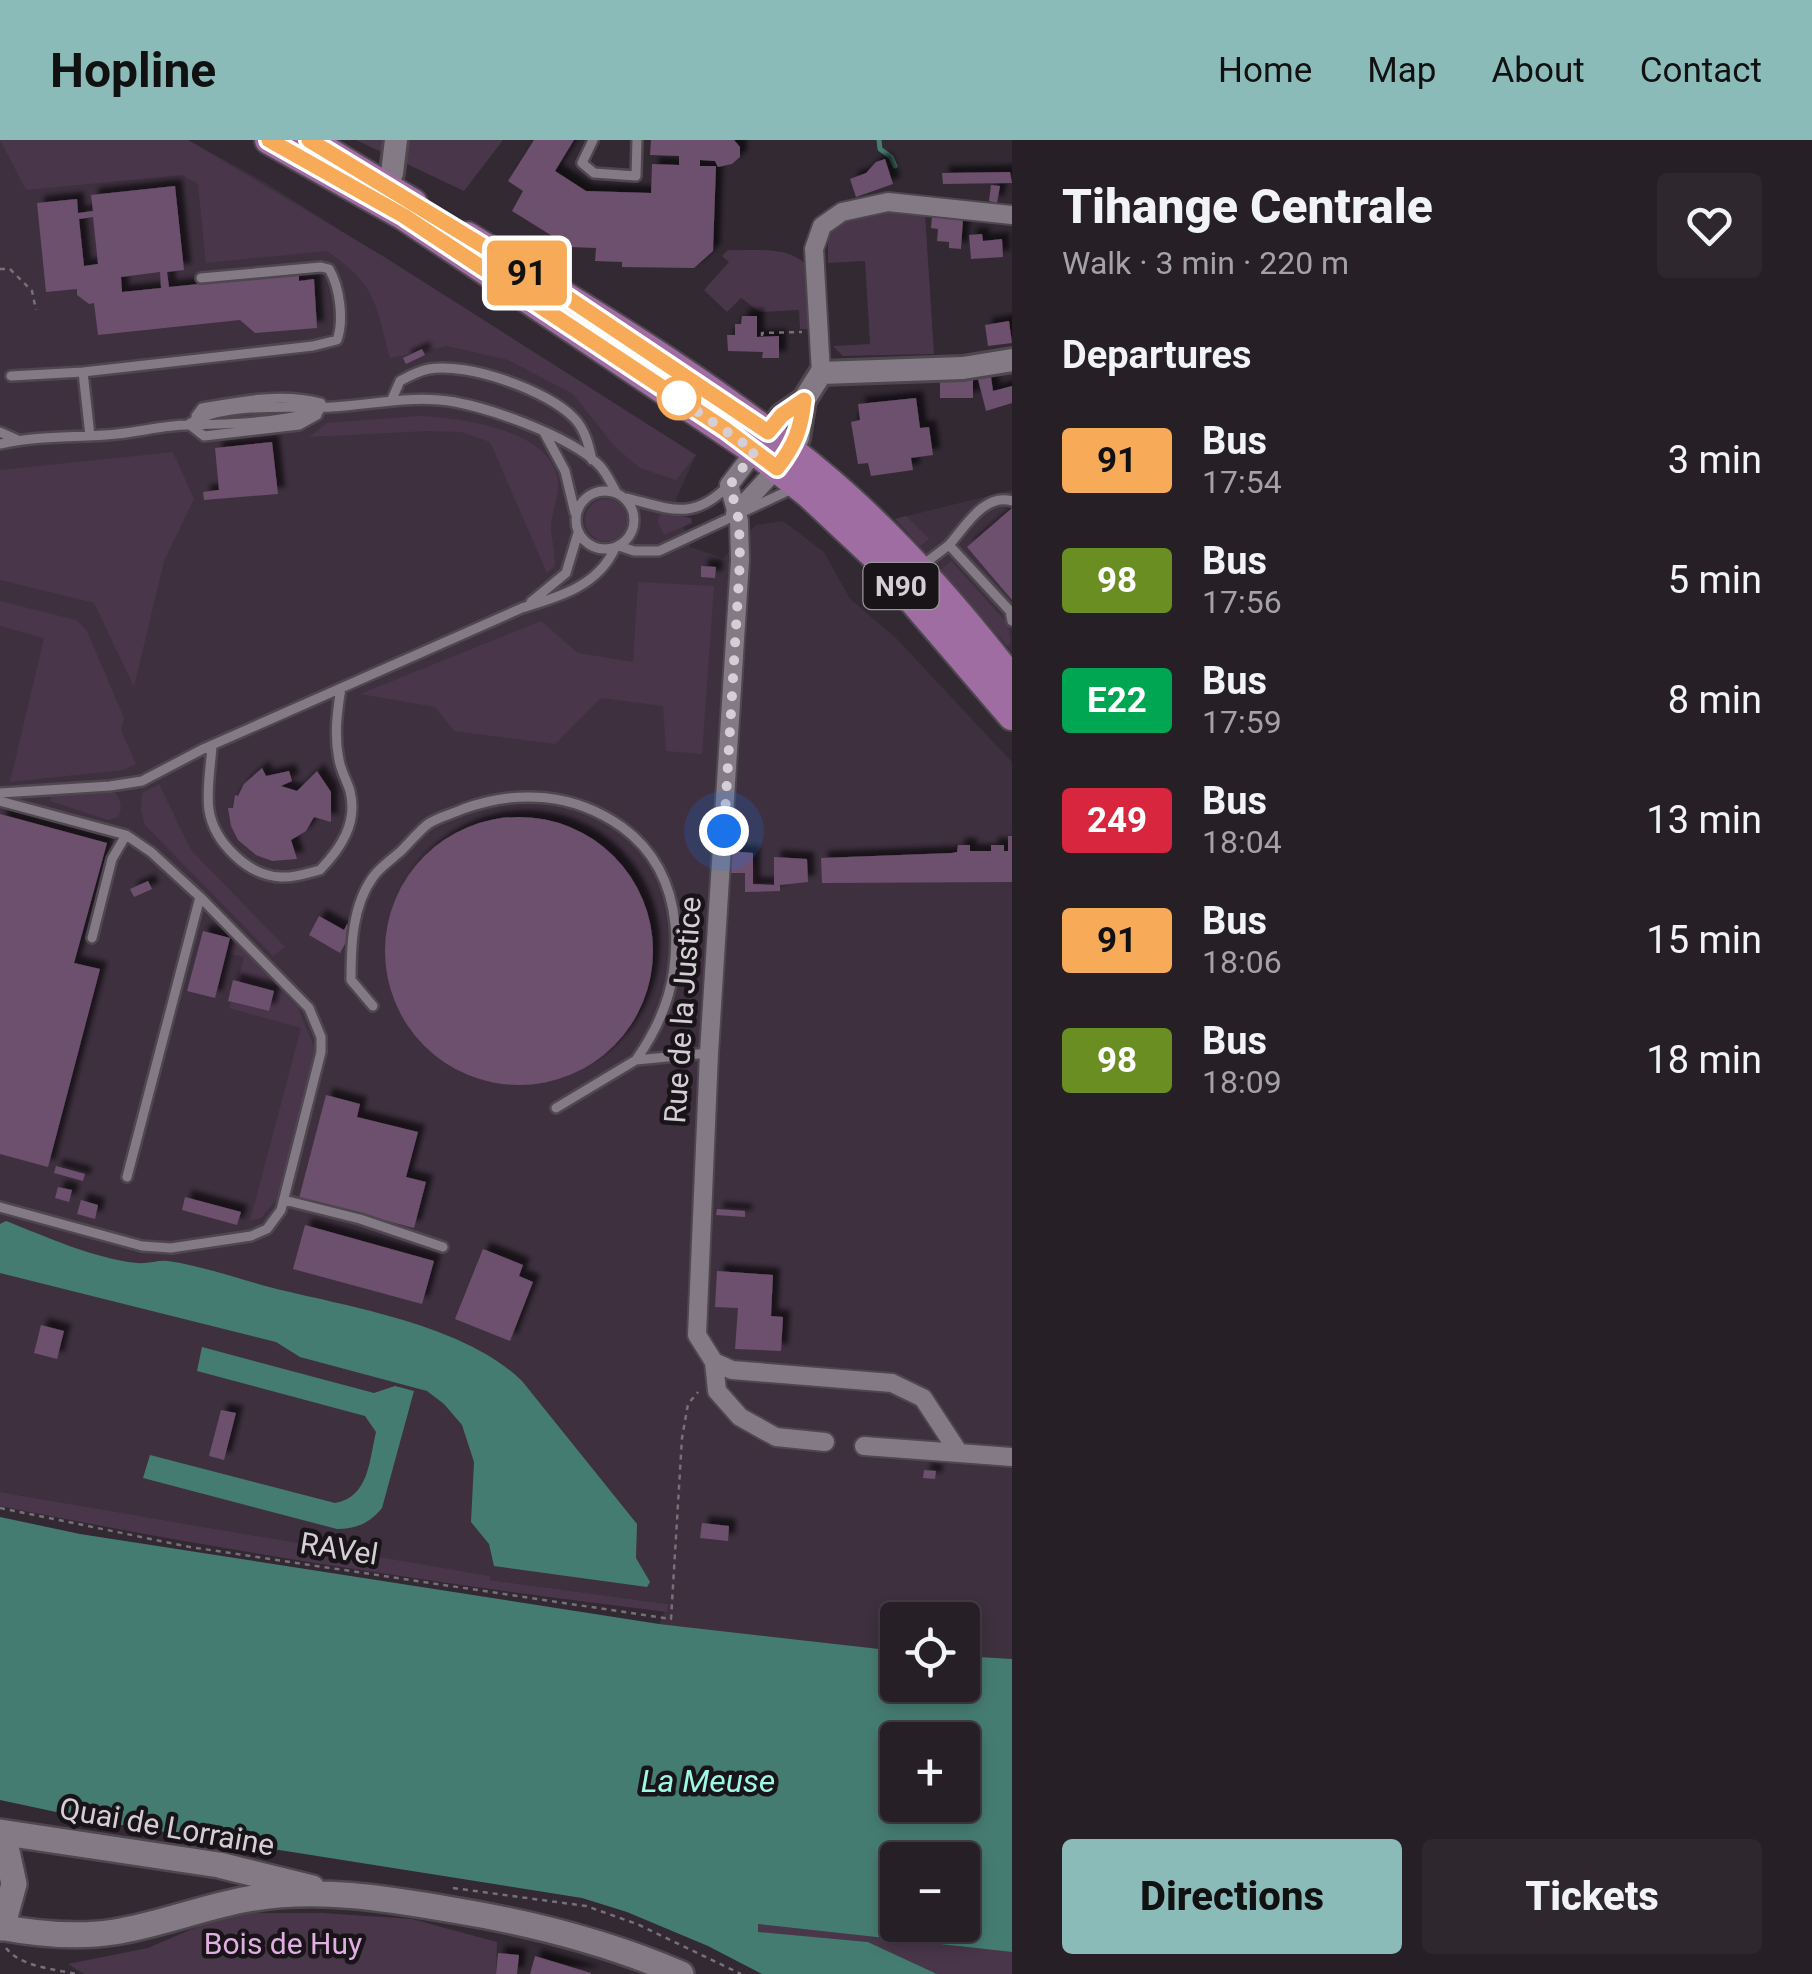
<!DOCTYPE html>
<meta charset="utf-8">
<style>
body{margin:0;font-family:Roboto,sans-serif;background:#2e272e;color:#f1f3f6;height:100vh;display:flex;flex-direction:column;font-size:38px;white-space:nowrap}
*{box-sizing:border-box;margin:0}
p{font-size:32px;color:#a4a2a7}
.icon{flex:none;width:55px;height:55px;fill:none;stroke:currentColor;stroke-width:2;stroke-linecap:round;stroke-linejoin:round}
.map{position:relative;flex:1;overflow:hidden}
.panel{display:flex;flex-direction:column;background:#261f26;width:800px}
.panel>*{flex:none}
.badge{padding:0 20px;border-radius:8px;font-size:35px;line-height:65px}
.tools{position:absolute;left:880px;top:1462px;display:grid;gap:20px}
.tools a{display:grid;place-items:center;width:100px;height:100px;border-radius:10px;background:#261f26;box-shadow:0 5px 15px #0003,0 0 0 2px #423d43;font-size:50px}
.you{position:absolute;width:50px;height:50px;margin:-25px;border:8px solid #fff;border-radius:50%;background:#1a73e8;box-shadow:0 0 0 15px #1a73e833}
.map>.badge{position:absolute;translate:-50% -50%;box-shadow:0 0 0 5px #fff}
h2{padding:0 50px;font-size:38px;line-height:90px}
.round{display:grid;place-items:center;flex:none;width:105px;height:105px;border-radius:10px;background:#2e272e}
.summary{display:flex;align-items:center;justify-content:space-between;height:170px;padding:0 50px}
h1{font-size:48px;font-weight:800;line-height:75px}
.button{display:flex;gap:20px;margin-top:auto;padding:20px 50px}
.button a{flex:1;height:115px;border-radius:10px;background:#8bbbb9;color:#111;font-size:40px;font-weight:800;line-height:115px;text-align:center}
.button a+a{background:#2e272e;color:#f1f3f6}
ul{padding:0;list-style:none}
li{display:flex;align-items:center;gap:30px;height:120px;padding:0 50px}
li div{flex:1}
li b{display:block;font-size:38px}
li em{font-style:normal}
li .badge{min-width:110px;font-weight:700;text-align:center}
header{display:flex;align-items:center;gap:60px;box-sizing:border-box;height:140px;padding:0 50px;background:#8bbbb9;color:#111}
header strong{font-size:48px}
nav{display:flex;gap:55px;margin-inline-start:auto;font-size:35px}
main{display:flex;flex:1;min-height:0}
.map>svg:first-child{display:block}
.built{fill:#3e303f}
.green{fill:#49364a}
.water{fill:#457c71;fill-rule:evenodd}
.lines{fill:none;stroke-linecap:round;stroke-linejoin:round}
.stream{stroke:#457c71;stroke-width:5}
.building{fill:#6d4f6e;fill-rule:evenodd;filter:url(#shadow)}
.service-casing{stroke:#4e474e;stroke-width:14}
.minor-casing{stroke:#4e474e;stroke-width:22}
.tertiary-casing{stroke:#4e474e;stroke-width:28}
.secondary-casing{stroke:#4e474e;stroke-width:30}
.primary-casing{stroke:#4e474e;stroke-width:32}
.path{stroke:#787078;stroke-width:2.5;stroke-dasharray:5 5;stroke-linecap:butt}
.service{stroke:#847a85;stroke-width:9}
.minor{stroke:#847a85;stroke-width:18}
.tertiary{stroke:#847a85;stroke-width:22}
.secondary{stroke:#847a85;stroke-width:25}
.primary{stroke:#9f6da2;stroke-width:28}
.line-casing{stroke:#fff;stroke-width:22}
.line{stroke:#f7ab59;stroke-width:15}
.walk{stroke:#d5cfd5;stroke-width:10;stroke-dasharray:0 18}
.stop-dot{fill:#fff;stroke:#f7ab59;stroke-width:5}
.labels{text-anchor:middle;stroke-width:9;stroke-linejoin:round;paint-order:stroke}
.shield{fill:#181418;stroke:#9c979c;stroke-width:2.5}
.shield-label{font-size:28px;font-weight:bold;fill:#d5cfd5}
.street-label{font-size:30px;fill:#d5cfd5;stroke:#181418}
.park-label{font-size:30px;fill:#e0aee3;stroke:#181418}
.water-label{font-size:32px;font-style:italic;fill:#9ef8e6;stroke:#181418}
</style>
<header>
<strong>Hopline</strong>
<nav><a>Home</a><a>Map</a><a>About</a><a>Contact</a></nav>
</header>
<main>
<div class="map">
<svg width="1012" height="1834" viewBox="0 0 1012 1834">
<defs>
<filter id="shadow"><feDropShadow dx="7" dy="-7" stdDeviation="2.5" flood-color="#0009"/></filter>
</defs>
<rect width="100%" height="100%" fill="#322933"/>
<path class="built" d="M0 0H188L261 40 696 315 676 359 690 407 723 418 756 385 783 381 824 412 850 459 896 498 1012 622V1519L963 1516 962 1480H898L897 1511 659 1484 668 1464 490 1440 489 1436 0 1352Z
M1012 350V512L895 379Z"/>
<path class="green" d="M0 0H188L386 118 696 315 676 340 640 328 615 307 573 254 508 220 447 206 390 218C375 162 377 146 327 111L206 123 198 44 182 35 26 50Z
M356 0H503L464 51Z
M884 71 925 74 934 214 843 216 833 206 870 204 865 121 828 123V93L849 78Z
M728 110C753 111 791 105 808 127V189H800L799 170 760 172 741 158 727 172 704 150 729 122 722 116Z
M419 276C460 278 552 289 558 341 560 356 551 372 551 388 552 401 555 413 555 426L547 433 490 302 461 292 428 291 309 297 327 283Z
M173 312 194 359 164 421 134 547 94 463 0 440V330Z
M585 380a21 21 0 1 1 42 0a21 21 0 1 1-42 0Z
M666 373 691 378 692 383 664 395 658 382 660 374Z
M906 376 929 399 920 406 895 379Z
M951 421 1008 484 1011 503 1007 506 941 430Z
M638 442 714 446 702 614 666 611 663 566 601 558 555 604 454 591 435 567 360 554 541 481 578 513 633 522Z
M0 461 76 480 87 491 124 578 121 590 136 624 124 630 10 642 44 498 0 486Z
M159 644 191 710 285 807 273 816 145 685 141 671 142 653Z
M106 653H115C121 660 123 669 118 677L108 680 50 661 52 656Z
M233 800 298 868 316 912 277 1059 261 1078 250 1081 301 888 229 868 231 862 268 871 273 851 238 842 244 817 230 814Z
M0 1352 490 1436V1440L668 1464 667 1472C443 1445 221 1411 0 1366Z
M229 1773H322L412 1779 497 1802 496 1834H84L68 1824 148 1808Z
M757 1784 1012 1812V1834H937L868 1802 757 1792Z"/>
<path class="water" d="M6 1081C47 1097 92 1118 137 1123 148 1124 158 1120 168 1121 203 1126 239 1139 273 1148 350 1167 465 1185 522 1241L637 1384 636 1418 650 1442 647 1447 494 1426 489 1404 471 1382 474 1322 462 1285 444 1264 427 1251 300 1217 276 1202 0 1133V1084Z
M202 1207 374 1253 395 1246 414 1251 382 1368C370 1383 356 1389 337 1389L143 1338 150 1315 335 1363C369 1357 369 1321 376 1292L365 1276 197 1231Z
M0 1377 80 1394 659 1484 897 1511 898 1545H962L963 1516 1012 1519V1812L758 1784V1792L868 1802 937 1834H762L708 1806 627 1772 582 1758 103 1682 0 1660ZM962 1600V1665H898V1600ZM962 1720V1785H898V1720Z"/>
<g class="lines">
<path class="stream" d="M879 0 880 9 891 17 895 26"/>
</g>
<path class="building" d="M534 0H574L555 31 586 51 651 53 652 24 679 25V16L650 15 651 0H734L740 7V17L732 24 718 27 715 21 700 20V26H716L713 111 694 128 622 127V122L595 121 596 108 570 107 512 71 523 51 508 41Z
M885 19 893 44 856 57 850 39 866 33 876 22Z
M1010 32 1012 43 943 44 942 33Z
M991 45 1000 46 997 63 989 61Z
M175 46 184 130 167 132 169 147 299 134V141L314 139 317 188 255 193 240 180 98 195 94 163 89 164 77 155V149L46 152 37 63 77 59 78 73 93 71 91 55ZM93 77 98 124 84 126 79 79ZM160 132 161 148 122 152 121 137Z
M932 77 963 79 961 109 949 108V102L937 101 938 89 931 88Z
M982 94 983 101 1002 99 1003 117 971 119 969 95Z
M742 176H757V197L779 196V218H762L763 212 728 211 727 195H735V184H741Z
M1009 181 1012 203 988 206 985 185Z
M422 209 425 215 406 224 403 218Z
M991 237 993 251 1012 246V263L986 271 978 239Z
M940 238 973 239V258H940Z
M916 258 920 288 929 287 933 315 911 318 913 330 871 336 868 323 858 324 851 282 860 280 858 264Z
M272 302 278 354 204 360 203 352 219 350 215 308Z
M1012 368V460L967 407Z
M701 426 716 427 715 438 701 437Z
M262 628 266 636 289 631 292 641 281 646 297 651 317 631 331 652V682L314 677 306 691 291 700 297 719 272 721 256 715 238 700 231 686 228 668H233L235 655 238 656 244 644Z
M0 674 107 703 74 823 100 829 48 1027 0 1014Z
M385 811a134 134 0 1 1 268 0a134 134 0 1 1-268 0Z
M1008 696H1012V742L822 743 821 718 952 713 957 712 958 705H970V711H991V705H1004V711H1008Z
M729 711 753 713V744L774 745V717L807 719 808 742 780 745V751L745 752V733H729Z
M148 741 152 749 134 757 130 749Z
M319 776 344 790 347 784 354 788 340 813 309 795Z
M203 791 230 798 215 858 187 851Z
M233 840 274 851 269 871 228 861Z
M326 955 360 964 357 977 418 992 406 1037 426 1042 414 1088 299 1058Z
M56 1026 85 1034 83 1041 54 1033Z
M58 1047 72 1050 69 1062 55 1058Z
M185 1057 241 1072 237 1085 182 1070Z
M81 1060 98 1065 95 1079 77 1074Z
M717 1069 745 1071V1077L716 1075Z
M305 1085 434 1121 422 1164 293 1129Z
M483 1109 523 1125 519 1136 533 1142 510 1201 455 1179Z
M717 1131 773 1135 771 1176 783 1177 781 1211 735 1209 738 1168 715 1167Z
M41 1185 64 1191 57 1219 34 1213Z
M221 1270 236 1273 224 1320 209 1316Z
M924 1330 936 1331 935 1339 923 1338Z
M702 1383 729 1386 728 1401 700 1398Z
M498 1813 519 1815 517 1834H496Z
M535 1816 591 1833V1834H530Z"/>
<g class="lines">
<defs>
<path id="service" d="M593 0 582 23 594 33 636 36 637 0
M83 232 90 296
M11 236 83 232 313 206 337 200C344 181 340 147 329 129L321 127 201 138
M392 259 400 241C409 236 418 231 429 229 467 222 547 250 574 278 585 289 589 306 592 320
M196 276 202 268C241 261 282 253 321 263
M189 284C224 261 290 269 332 267 368 265 402 257 439 260 480 263 571 296 600 326 607 334 611 343 616 352
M190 285 204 296 299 285 317 275
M0 292 16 299
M544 292 565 331 575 373
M0 304C39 295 78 298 117 294 140 292 164 285 187 285 231 284 276 283 319 271
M576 380a29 29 0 1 1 58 0a29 29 0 1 1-58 0Z
M627 358C670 369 692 381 727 347
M949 405C965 387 984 353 1012 361
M619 406 634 411H659L792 349
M920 427 949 405 1010 471 1012 481
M531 462 566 433 578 393
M212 605C211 625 206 650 209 670 214 702 248 736 281 737 294 738 308 733 320 730 341 708 358 683 350 651 347 641 341 631 339 620 334 596 337 572 341 548
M0 653 110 646 142 641 203 609 522 468C559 457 598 446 615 408
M0 661 126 695 151 712 200 757 309 868 321 897V912L281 1070 267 1089 251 1096 171 1108 142 1106 0 1067
M92 798 112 719 126 695
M373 866 351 840C351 806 352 766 373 737 380 727 392 719 401 711 410 702 418 692 428 684 438 677 452 674 463 669 518 649 574 653 622 687 655 711 671 744 675 784 679 836 666 877 636 920
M556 968 636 920 709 913
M127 1037 200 757
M284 1060 360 1079 443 1107"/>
<path id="minor" d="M821 233 814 109 822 86 842 72 888 62 1012 75
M755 311 729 345 739 381 740 420 709 913 697 1195 714 1222 717 1251 740 1277 776 1297 825 1302
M735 374 777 328
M714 1222 732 1230 892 1243 923 1258 959 1313 1012 1317
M864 1306 959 1313"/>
<path id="tertiary" d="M386 45 392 33 396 0
M760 304 782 275 804 260 821 233 963 228 1012 220
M783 321 798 298 804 260"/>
<path id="secondary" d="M0 1692 219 1725 312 1748
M0 1787C37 1794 76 1798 114 1792 159 1785 203 1767 248 1759 317 1747 385 1758 453 1770 532 1783 607 1802 681 1834
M2 1788 14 1744 3 1693"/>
<path id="primary" d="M269 0 404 76 755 311 809 354 873 414 1012 576
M309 0 413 63
M467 96C587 170 712 243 820 334 892 394 955 466 1012 540"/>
</defs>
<use href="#service" class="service-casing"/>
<use href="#minor" class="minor-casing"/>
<use href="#tertiary" class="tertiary-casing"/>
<use href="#secondary" class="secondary-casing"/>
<use href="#primary" class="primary-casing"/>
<path class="path" d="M0 129H10L32 151 36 170
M762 196V193L802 192
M0 1368 190 1407 671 1479 682 1298 688 1264 698 1252
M453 1748 586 1766 637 1784 741 1834
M6 1808C21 1827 54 1829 76 1834"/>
<use href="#service" class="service"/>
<use href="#minor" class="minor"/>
<use href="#tertiary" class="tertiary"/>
<use href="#secondary" class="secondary"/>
<use href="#primary" class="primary"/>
</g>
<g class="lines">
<defs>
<path id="line" d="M269 0 404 76 725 289 777 328C795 305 801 289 804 260L782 275 768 292 562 154 309 0"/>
</defs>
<use href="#line" class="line-casing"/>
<use href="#line" class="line"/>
<path class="walk" d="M679 258 666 250 755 311 730 345 739 381 740 420 724 691"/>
</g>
<circle class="stop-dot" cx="679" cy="258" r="20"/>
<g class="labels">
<rect class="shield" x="863.5" y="423" width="75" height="46" rx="8"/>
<g class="shield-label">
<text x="901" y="456">N90</text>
</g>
<g class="street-label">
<text transform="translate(683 870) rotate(-86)" y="10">Rue de la Justice</text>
<text transform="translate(339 1409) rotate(9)" y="10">RAVel</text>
<text transform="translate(167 1687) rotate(10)" y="10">Quai de Lorraine</text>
</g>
<g class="park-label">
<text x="283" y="1814">Bois de Huy</text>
</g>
<g class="water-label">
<text x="708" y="1652">La Meuse</text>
</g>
</g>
</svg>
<div class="tools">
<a><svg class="icon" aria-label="locate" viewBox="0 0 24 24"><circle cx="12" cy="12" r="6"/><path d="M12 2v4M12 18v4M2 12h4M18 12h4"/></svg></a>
<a>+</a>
<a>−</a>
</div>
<div class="you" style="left:724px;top:691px"></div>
<b class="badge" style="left:527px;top:133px;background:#f7ab59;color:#111">91</b>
</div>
<section class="panel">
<div class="summary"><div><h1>Tihange Centrale</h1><p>Walk · 3 min · 220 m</p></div><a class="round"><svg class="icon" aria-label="heart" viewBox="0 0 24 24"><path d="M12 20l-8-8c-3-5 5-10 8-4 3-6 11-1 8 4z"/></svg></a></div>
<h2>Departures</h2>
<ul>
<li><span class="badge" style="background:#f7ab59;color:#111">91</span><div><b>Bus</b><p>17:54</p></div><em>3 min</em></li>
<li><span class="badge" style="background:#6b8e23;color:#fff">98</span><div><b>Bus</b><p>17:56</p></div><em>5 min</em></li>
<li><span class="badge" style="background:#00a651;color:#fff">E22</span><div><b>Bus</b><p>17:59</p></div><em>8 min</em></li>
<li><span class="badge" style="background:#d7263d;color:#fff">249</span><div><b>Bus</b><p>18:04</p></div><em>13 min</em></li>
<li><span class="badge" style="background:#f7ab59;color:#111">91</span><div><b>Bus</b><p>18:06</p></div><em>15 min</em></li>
<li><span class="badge" style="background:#6b8e23;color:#fff">98</span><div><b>Bus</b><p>18:09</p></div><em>18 min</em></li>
</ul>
<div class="button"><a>Directions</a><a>Tickets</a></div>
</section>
</main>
